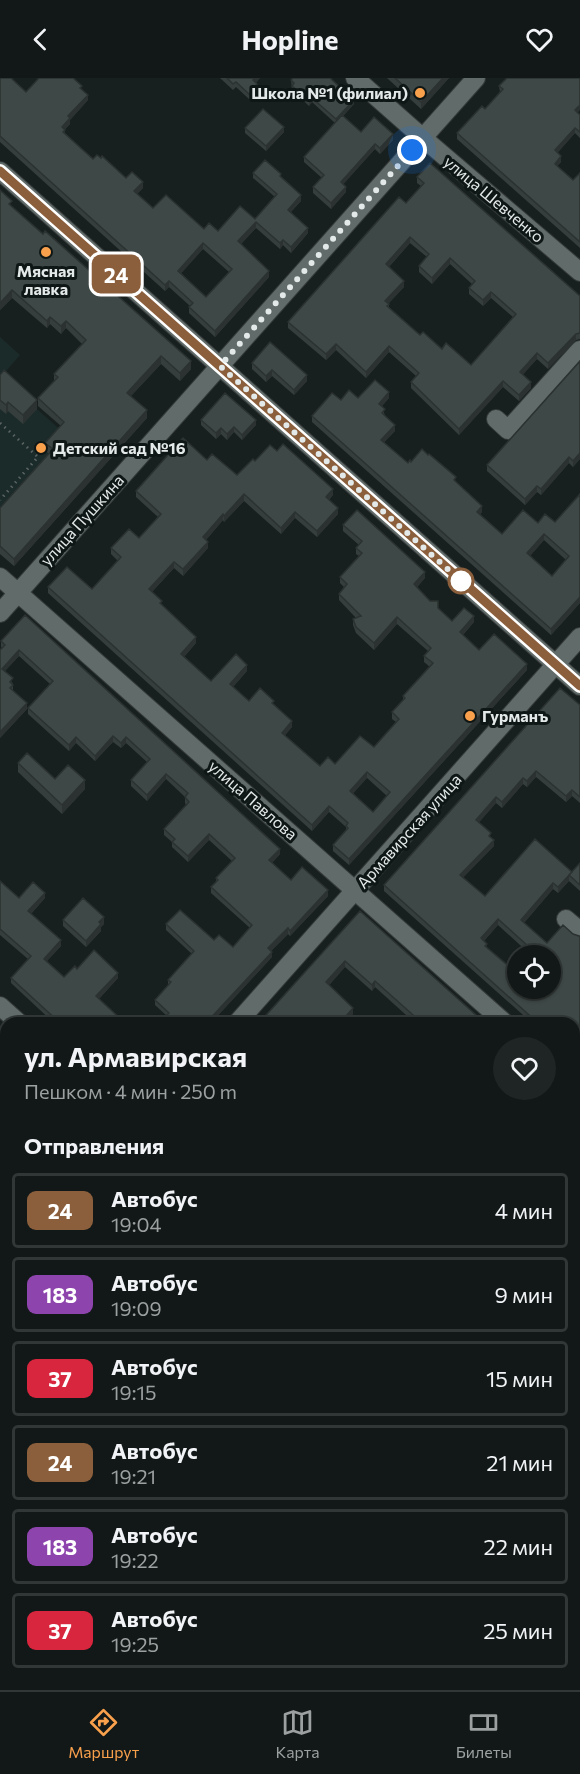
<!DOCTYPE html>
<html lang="ru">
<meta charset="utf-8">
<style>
body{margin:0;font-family:Commissioner,sans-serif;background:#1f2524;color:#f1f3f6;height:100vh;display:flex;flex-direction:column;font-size:22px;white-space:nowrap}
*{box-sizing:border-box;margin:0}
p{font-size:20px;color:#9ca0a1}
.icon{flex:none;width:33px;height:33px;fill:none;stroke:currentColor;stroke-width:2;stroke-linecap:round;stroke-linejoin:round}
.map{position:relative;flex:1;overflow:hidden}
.drawer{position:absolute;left:0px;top:939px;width:580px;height:674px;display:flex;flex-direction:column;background:#121817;border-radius:18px 18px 0 0;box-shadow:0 2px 4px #0004,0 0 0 2px #313736}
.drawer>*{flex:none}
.badge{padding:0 12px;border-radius:9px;font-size:21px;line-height:39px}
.controls{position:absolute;left:507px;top:867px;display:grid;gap:12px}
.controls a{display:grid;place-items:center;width:54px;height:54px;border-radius:50%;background:#121817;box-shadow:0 2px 4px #0004,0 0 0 2px #313736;font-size:30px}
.you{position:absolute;width:30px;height:30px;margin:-15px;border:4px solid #fff;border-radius:50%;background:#1a73e8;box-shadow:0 0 0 9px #1a73e833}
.map>.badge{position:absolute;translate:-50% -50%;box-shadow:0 0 0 3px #fff}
h2{padding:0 24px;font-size:22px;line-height:54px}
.round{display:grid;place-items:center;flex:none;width:63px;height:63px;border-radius:32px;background:#1f2524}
.overview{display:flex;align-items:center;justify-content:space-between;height:102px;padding:0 24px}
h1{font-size:28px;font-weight:700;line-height:45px}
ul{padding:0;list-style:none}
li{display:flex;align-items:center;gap:18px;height:75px;margin:0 12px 9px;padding:0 12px;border:3px solid #313736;border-radius:6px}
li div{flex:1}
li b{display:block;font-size:22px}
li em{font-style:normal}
li .badge{min-width:66px;font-weight:700;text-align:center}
header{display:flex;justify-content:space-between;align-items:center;height:78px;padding:0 24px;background:#121817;font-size:27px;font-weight:700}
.dock{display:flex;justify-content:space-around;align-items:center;height:84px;border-top:2px solid #313736;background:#121817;font-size:16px;color:#9ca0a1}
.dock a{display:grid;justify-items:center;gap:3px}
.dock .selected{color:#f9a04d}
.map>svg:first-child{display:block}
.built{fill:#1a2b29}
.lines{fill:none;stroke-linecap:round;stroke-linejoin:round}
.minor-casing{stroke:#353b3a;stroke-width:20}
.path{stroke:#5d6564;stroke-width:3;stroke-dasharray:1.5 4.5;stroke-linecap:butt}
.minor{stroke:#616b69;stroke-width:18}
.wall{fill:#353e3c;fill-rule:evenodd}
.shaded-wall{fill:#2b3231}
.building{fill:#3e4846;stroke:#2b3231;stroke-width:1.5;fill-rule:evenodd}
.line-casing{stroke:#fff;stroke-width:14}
.line{stroke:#8b5e3c;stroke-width:9}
.walk{stroke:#e3e9e8;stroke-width:6;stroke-dasharray:0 10.8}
.poi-dot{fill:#f9a04d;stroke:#0f1716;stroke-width:2}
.stop-dot{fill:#fff;stroke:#8b5e3c;stroke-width:3}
.labels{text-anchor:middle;stroke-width:6;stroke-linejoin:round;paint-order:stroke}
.poi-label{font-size:16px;font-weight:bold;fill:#e3e9e8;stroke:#0f1716;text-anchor:start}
.street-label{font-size:16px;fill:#e3e9e8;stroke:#0f1716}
</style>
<header><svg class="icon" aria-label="back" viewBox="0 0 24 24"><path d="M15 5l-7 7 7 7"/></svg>Hopline<svg class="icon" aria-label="heart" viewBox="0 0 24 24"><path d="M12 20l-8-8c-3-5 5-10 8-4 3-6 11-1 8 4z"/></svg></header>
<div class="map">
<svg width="580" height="1612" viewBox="0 0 580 1612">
<rect width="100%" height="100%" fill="#18201f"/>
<path class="built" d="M0 259 20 277 1 299 102 389 14 488 0 476Z
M0 974 6 979V1175L0 1182Z"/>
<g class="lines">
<defs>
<path id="minor" d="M355 0 423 60 580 194
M0 93 580 608
M496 341 508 352 580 272
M0 499 505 945
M0 535 476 0
M566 841 580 853
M0 928 19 945
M237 945 580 559
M574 1006 580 1011
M0 1208 6 1202
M574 1229 580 1222
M0 1342 6 1348
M574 1449 580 1454
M289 1606 295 1612
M238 1612 243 1606"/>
</defs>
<use href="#minor" class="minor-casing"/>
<path class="path" d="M0 345 38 379 0 422"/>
<use href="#minor" class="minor"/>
</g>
<path class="wall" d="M0 0 26 14 82 11 88 22 70 42V46L64 52 65 55 93 81 143 110 137 116 153 130 204 151 218 153 255 141 275 119 253 100V95L281 99 301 123 291 134 308 155 291 175 283 167 280 171 256 150 241 166 269 199 215 259 189 235V229L190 228 169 209 165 213 0 64ZM203 171 229 194 206 219 181 195Z
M220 0H260L256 5 257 12 249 21 236 9 233 12Z
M387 0H449L421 31Z
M291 2 354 26 343 38 361 54 393 62 380 76 375 71 343 106 346 114 331 131 313 115V109L322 100 304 84V79L335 45 312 24 309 28 292 12Z
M499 8 578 35 580 37V60L575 55 557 75 561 84 557 88 573 102 580 95V170L457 61V55L485 31 500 14Z
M245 50 284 54 266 73 245 55Z
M417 99 580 218V261L576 262 548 291 537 281 523 296 531 310 519 323 503 309 459 357 411 310V304L416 298 389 274 366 300 336 272 326 282 288 250V244L406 125 421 108 417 105ZM410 165 427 179 419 188V194L432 206 450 186 472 206 469 210V216L483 228 491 220 513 239 471 287 442 271 420 257 389 229V225L404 209 389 189Z
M0 112 12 129 191 291 180 303 161 286 131 318 147 340 14 488 0 476V430L49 376 45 372V365L61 348 38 328V320L54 303V296L82 266 66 250 61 256 50 246 47 250 12 220 0 232Z
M580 283V381L573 389 569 385 541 417 537 414 525 427 487 393V387Z
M252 285 307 303 294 317 272 298 266 304 252 291Z
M0 297 37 331 23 346 8 333 6 336 0 331Z
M358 320H389L382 328 385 338 395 353 384 364 408 385 456 404 482 434 480 436 502 456 538 445 555 444 580 416V525L551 557 312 344V338L341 322ZM544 462 566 482 552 498 530 478Z
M201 342 256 347 242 362 234 354 227 362 221 356 216 361 201 347Z
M207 382 237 397 255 383 333 417 329 422 338 436 317 459 295 440 281 456 244 423 224 444 223 442 206 462 208 470 183 498 174 490 152 514 162 528 196 565 184 579 211 603 247 593 233 609 249 623 274 626 292 649 285 657 320 688 335 686 374 669 396 644 392 641V634L403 622V618L430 589 424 584V578L428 573 397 546 374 572 356 555 353 547V541L356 540 339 522V516L344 509 340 505V499L359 478 356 476V470L359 467 343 453V447L425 500 417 509 430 523 452 543 474 544 463 557 479 572 527 592 349 787 333 773V767L346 753V749L329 734 312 753 48 515V509L92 511 118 483 111 476V470L139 460 158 439 136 419V413ZM367 700 387 718 373 734 353 715Z
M25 537 280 776 272 785 291 802 328 818 290 858 288 856 271 873 272 879 211 945H169L167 943V938L155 927V922L168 907V902L192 876 166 852V846L233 869 250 850 211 815V809L216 804V800L232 783 209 762 188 784 172 769V764L164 757V751L186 727 185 725V719L166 701 147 723 131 708V702L147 684 126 665 121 670 113 664 95 683 76 665 69 673 28 636V630L50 606 19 578 5 593 13 606V612L27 631 0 660 2 570 1 569V563Z
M580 627V725L572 718 566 724 536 699 527 709 523 706 502 730 496 725 479 744 491 760 494 768 463 799 485 818 572 794 580 785V813L569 803 558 815 553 811 524 845 547 865 573 856 579 858H580V988L574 983V945H532L384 813V807ZM498 847 532 878H550L518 910 487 869 484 863Z
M18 685 55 701 85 711 62 736 18 694Z
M0 803 19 820H45L31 836 61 868 47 883 64 899 77 891 118 900 99 921 125 945H54L11 905V900L28 881 0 857Z
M360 833 485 945H415L375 909 372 913 345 889 329 907 353 936 345 945H259Z
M63 842 104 846 101 849V853L86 869 63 848Z
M0 966 6 972V1019L0 1014Z
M574 1025 580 1030V1077L574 1072Z
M6 1228V1323L0 1318V1235Z
M574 1330 580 1335V1401L574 1397Z
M0 1365 6 1371 5 1451 0 1447Z
M23 1606H101L96 1612H26L23 1609Z
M116 1606H170L176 1612H122Z
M321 1606H377L383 1612H327Z"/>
<path class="shaded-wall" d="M255 0H260L253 8V2Z
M443 0H449L421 31V24Z
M257 6V12L249 21V16Z
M88 17V22L70 42V46L62 55V49L68 38Z
M312 20V24L309 28V23Z
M354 22V26L336 46V41Z
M580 27V32L575 38V32Z
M284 49V54L266 73V68Z
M575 50V55L555 78V72Z
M393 56V62L380 76V70Z
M375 66V71L341 109V104Z
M561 78V84L555 91V86Z
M143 104V110L134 119V113Z
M346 109V114L331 131V125Z
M301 117V123L288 137V132Z
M256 144V150L238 169V163Z
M308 150V155L291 175V169Z
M410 159V165L386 192V186Z
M283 162V167L280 171V165Z
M203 165V171L178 199V193Z
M450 180V186L432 206V200Z
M269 193V199L215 259V253Z
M169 203V209L165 213V207Z
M404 203V209L385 229V223Z
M12 212V220L0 232V225Z
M491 214V220L483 228V222Z
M50 239V246L47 250V243Z
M66 243V250L61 256V248Z
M576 256V262L548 291V285Z
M336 266V272L326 282V276Z
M389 268V274L366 300V294Z
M537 275V281L520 300V294Z
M161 278V286L127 322V315Z
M191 283V291L180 303V295Z
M272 292V298L266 304V298Z
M307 297V303L294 317V312Z
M503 303V309L459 357V351Z
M531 304V310L519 323V317Z
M389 314V320L379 331V326Z
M37 322V331L23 346V337Z
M8 324V333L6 336V327Z
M147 332V340L14 488V481Z
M256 342V347L242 362V357Z
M395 347V353L381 368V362Z
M234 349V354L227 362V356Z
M221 350V356L216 361V355Z
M580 375V381L573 389V383Z
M569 379V385L541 417V411Z
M537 408V414L525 427V421Z
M333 411V417L326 425V419Z
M244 416V423L224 444V438Z
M482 428V434L477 440V434Z
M338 430V436L317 459V453Z
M295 434V440L281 456V450Z
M223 436V442L203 465V459Z
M544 456V462L527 481V475Z
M208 464V470L183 498V491Z
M174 484V490L149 517V511Z
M425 494V500L414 513V506Z
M580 519V525L551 557V551Z
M474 538V544L460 560V554Z
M397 539V546L374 572V565Z
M196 559V565L181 582V576Z
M19 572V578L2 596V591Z
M527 586V592L349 787V781Z
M247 587V593L230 612V606Z
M27 625V631L0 660V654Z
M292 643V649L282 661V655Z
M113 658V664L95 683V678Z
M76 659V665L69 673V667Z
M126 659V665L121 670V665Z
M536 693V699L527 709V703Z
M367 694V700L350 719V713Z
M166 696V701L147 723V717Z
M523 700V706L502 730V724Z
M85 702V711L62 736V727Z
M572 712V718L566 724V718Z
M496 719V725L476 748V742Z
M329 728V734L312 753V747Z
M209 756V762L188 784V778Z
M494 762V768L460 803V797Z
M280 771V776L269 788V782Z
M569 797V803L558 815V809Z
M553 805V811L521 848V842Z
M328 812V818L290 858V853Z
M45 815V820L28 839V833Z
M104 839V846L101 849V853L86 869V863Z
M498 841V847L481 866V860Z
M288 850V856L268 876V870Z
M61 862V868L44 886V881Z
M272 874V879L211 945H206Z
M345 883V889L326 911V904Z
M118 895V900L96 924V918Z
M375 903V909L372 913V907Z
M353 930V936L345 945H340Z
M304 939V945H298Z
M6 1167V1175L0 1182V1173Z
M580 1183V1189L574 1196V1189Z
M580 1301V1306L574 1313V1307Z
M6 1529V1535L0 1542V1536Z
M578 1547V1553L574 1556V1551Z
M6 1556V1562L0 1568V1562Z
M6 1585V1590L0 1596V1592Z
M95 1606H101L96 1612H90Z
M481 1606H486L481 1612H476Z"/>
<path class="building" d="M0 0H11L26 14 39 0H73L82 8 80 10 88 17 68 38 70 40 62 49 65 52 63 54 93 81 97 77 101 80 102 78 126 100 132 94 143 104 134 113 153 130 166 117 204 151 209 145 218 153 240 128 255 141 277 116 253 95 265 82 281 96 280 98 301 117 288 132 308 150 291 169 283 162 280 165 256 144 238 163 269 193 215 253 189 229 193 225 169 203 165 207 0 58ZM203 165 232 191 206 219 178 193Z
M227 0H255L253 2 257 6 249 16 236 4 233 6Z
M293 0H330L354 22 336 41 312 20 309 23 292 8 294 5 291 2Z
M395 0H443L421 24Z
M507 0H580V27L575 32 580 37V54L575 50 555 72 561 78 555 86 573 102 580 95V164L457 55 482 28 485 31 503 11 499 8Z
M263 31 284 49 266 68 245 50Z
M342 37 361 54 374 39 393 56 380 70 375 66 341 104 346 109 331 125 313 109 324 97 304 79Z
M430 85 580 218V255L576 256 548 285 537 275 520 294 531 304 519 317 503 303 459 351 411 304 419 295 389 268 366 294 336 266 326 276 288 244 399 119 406 125 424 105 417 99ZM410 159 429 176 419 188 432 200 450 180 475 203 469 210 483 222 491 214 516 236 471 287 446 265 442 271 423 254 420 257 387 228 389 226 385 223 404 203 386 186Z
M0 112 12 123 9 126 43 156 45 153 191 283 180 295 161 278 127 315 147 332 14 481 0 468V430L53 371 45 365 64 344 38 320 58 299 54 296 86 262 66 243 61 248 50 239 47 243 12 212 0 225Z
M270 264 307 297 294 312 272 292 266 298 252 285Z
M580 283V375L573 383 569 379 541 411 537 408 525 421 487 387Z
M4 292 37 322 23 337 8 324 6 327 0 322V297Z
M375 302 389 314 379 326 385 331 382 335 395 347 381 362 408 385 410 382 411 384 422 371 428 377 429 376 456 399 454 402 482 428 477 434 502 456 523 432 538 445 545 436 555 444 580 416V519L551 551 312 338 332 315 341 322 349 312 358 320ZM544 456 569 478 552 498 527 475Z
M225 315 256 342 242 357 234 349 227 356 221 350 216 355 201 342Z
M183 360 207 382 212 376 237 397 253 381 255 383 270 367 277 373 283 366 333 411 326 419 338 430 317 453 295 434 281 450 244 416 224 438 223 436 203 459 208 464 183 491 174 484 149 511 162 523 160 525 196 559 181 576 211 603 236 576 247 587 230 606 249 623 260 610 274 623 272 625 292 643 282 655 320 688 328 679 335 686 360 658 374 669 399 641 392 634 405 620 403 618 433 585 424 578 431 570 397 539 374 565 356 549 353 541 361 538 339 516 347 506 340 499 362 475 356 470 362 463 343 447 357 432 425 494 414 506 430 523H438V530L452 543 464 530 474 538 460 554 479 572 494 556 527 586 349 781 333 767 348 750 346 748 348 745 329 728 312 747 48 509 67 489 92 511 121 479 111 470 129 451 139 460 161 436 136 413ZM367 694 390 714 373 734 350 713Z
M25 537 280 771 269 782 291 802 302 789 328 812 290 853 288 850 268 870 272 874 206 945H175L167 937 169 935 155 922 171 904 168 902 194 873 166 846 180 832 214 862 219 857 233 869 252 847 211 809 218 802 216 800 235 780 209 756 188 778 172 764 175 761 164 751 189 724 185 719 188 715 166 696 147 717 131 702 150 681 126 659 121 665 113 658 95 678 76 659 69 667 28 630 53 603 19 572 2 591 13 600 10 604 13 607 10 610 27 625 0 654V572L5 567 1 563Z
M560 610 580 627V719L572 712 566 718 536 693 527 703 523 700 502 724 496 719 476 742 491 755 489 758 494 762 460 797 485 818 535 761 572 794 558 809 553 805 521 842 547 865 563 847 573 856 579 858H580V982L574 977V945H538L384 807ZM498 841 539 878H550V910H518V896L485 868 487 866 481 860Z
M27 675 55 701 68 687 85 702 62 727 18 685Z
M580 785V807L569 797Z
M0 803 19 820 33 804 45 815 28 833 61 862 44 881 64 899 75 888 77 891 94 872 118 895 96 918 125 945H60L11 900 31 878 0 851Z
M83 820 104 839 99 844 101 846 86 863 63 842Z
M360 833 485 945H422L375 903 372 907 345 883 326 904 353 930 340 945H310L304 939 298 945H259Z
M0 966 6 972V1012L0 1007Z
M574 1025 580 1030V1071L574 1066Z
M6 1090V1167L0 1173V1097Z
M580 1117V1183L574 1189V1121L576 1122Z
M6 1228V1316L0 1311V1235Z
M580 1253V1301L574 1307V1259Z
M574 1330 580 1335V1396L574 1391Z
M0 1365 6 1371V1444L5 1446 0 1442Z
M574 1473 580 1478V1549L578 1547 574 1551Z
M6 1480V1529L0 1536V1483L2 1485Z
M0 1545 6 1550V1556L0 1562Z
M0 1579 6 1584 0 1592Z
M27 1606H95L90 1612H33Z
M123 1606H170L176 1612H129Z
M328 1606H377L383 1612H334Z
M395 1606H428L433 1612 438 1606H481L476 1612H390Z
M268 1607 274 1612H264Z
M527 1607 533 1612H522Z"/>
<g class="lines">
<defs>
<path id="line" d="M0 93 580 608"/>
</defs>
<use href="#line" class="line-casing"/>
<use href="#line" class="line"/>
<path class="walk" d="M412 72 220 288 461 503"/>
</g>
<g class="poi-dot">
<circle cx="420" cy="15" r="6"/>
<circle cx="46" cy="174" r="6"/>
<circle cx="41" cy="370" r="6"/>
<circle cx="470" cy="638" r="6"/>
</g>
<circle class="stop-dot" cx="461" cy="503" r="12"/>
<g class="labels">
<g class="poi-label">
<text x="408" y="21" text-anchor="end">Школа №1 (филиал)</text>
<text x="46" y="199" text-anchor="middle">Мясная<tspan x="46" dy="18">лавка</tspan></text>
<text x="53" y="376">Детский сад №16</text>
<text x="482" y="644">Гурманъ</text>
</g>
<g class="street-label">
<text transform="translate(494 121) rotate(40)" y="6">улица Шевченко</text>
<text transform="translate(82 442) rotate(-48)" y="6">улица Пушкина</text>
<text transform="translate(253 722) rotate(41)" y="6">улица Павлова</text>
<text transform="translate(409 753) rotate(-48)" y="6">Армавирская улица</text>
</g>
</g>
</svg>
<div class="controls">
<a><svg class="icon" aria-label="locate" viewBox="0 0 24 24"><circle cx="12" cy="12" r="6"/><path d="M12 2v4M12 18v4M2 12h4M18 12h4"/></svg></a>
</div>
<div class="you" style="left:412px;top:72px"></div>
<b class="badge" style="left:116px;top:196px;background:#8b5e3c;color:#fff">24</b>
<section class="drawer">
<div class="overview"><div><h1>ул. Армавирская</h1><p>Пешком · 4 мин · 250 m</p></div><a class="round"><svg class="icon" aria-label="heart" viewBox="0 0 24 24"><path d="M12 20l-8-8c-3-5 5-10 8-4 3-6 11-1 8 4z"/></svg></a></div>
<h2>Отправления</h2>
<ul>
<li><span class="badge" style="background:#8b5e3c;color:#fff">24</span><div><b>Автобус</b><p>19:04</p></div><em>4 мин</em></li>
<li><span class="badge" style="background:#8e44ad;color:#fff">183</span><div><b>Автобус</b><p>19:09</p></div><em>9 мин</em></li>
<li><span class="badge" style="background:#d7263d;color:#fff">37</span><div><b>Автобус</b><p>19:15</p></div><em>15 мин</em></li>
<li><span class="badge" style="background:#8b5e3c;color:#fff">24</span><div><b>Автобус</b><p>19:21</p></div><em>21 мин</em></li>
<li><span class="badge" style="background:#8e44ad;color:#fff">183</span><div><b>Автобус</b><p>19:22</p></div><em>22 мин</em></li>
<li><span class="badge" style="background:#d7263d;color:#fff">37</span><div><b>Автобус</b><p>19:25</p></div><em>25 мин</em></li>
</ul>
</section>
</div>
<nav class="dock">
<a class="selected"><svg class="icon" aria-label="directions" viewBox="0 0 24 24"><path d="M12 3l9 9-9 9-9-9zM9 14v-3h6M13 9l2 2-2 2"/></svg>Маршрут</a>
<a><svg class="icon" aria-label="map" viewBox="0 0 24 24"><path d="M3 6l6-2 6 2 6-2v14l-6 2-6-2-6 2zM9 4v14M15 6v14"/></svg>Карта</a>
<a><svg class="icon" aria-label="tickets" viewBox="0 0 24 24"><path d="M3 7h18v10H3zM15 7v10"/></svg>Билеты</a>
</nav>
